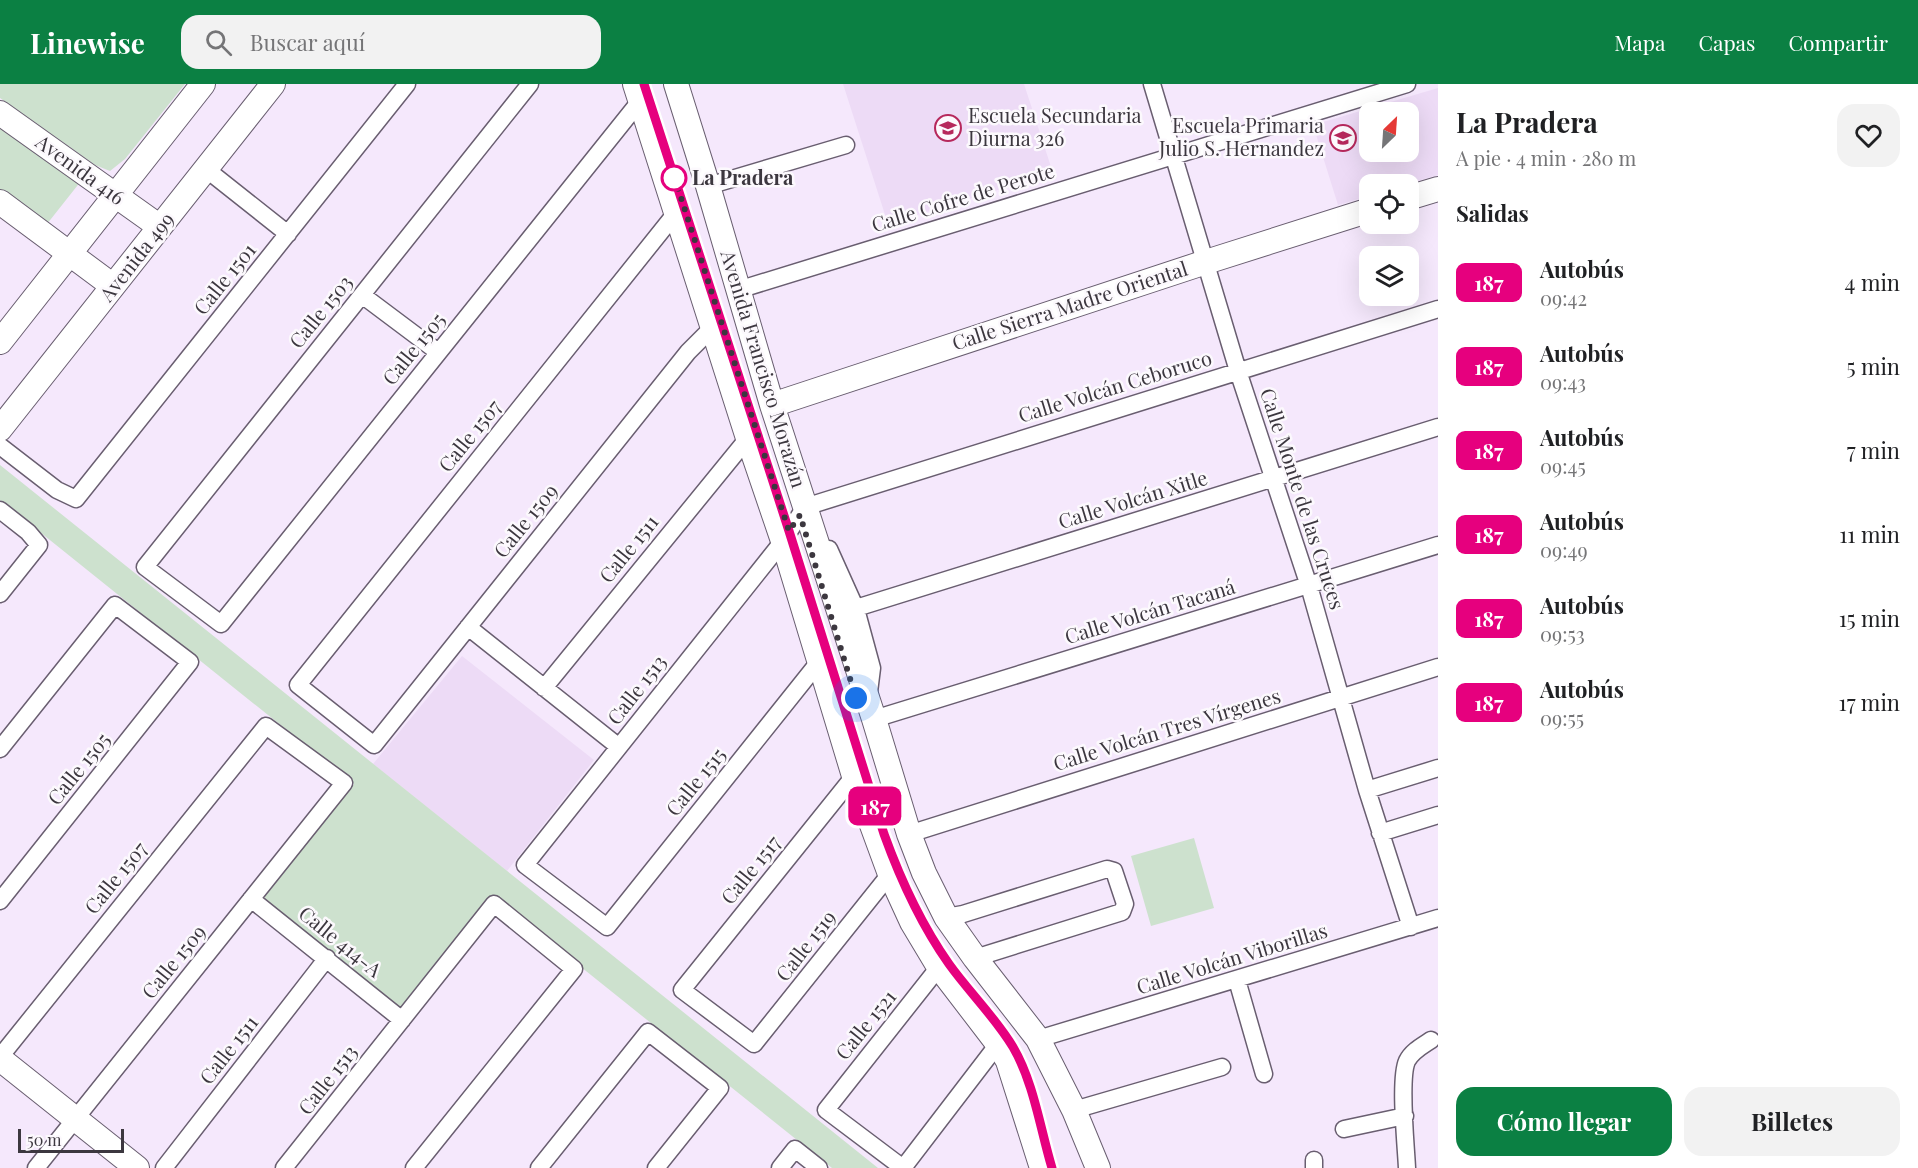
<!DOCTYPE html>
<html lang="es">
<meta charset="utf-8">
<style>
body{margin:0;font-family:"Playfair Display",serif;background:#f2f2f2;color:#202124;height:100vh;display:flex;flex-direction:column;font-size:22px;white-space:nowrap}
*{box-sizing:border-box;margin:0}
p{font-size:20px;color:#757577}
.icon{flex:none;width:33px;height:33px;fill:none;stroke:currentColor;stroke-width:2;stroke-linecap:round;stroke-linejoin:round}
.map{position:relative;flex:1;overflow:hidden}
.drawer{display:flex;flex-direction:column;background:#fff;width:480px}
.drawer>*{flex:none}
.badge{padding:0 12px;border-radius:9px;font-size:21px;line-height:39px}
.needle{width:39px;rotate:25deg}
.buttons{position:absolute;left:1359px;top:18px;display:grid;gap:12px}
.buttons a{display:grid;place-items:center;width:60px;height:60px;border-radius:12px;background:#fff;box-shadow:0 6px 24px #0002;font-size:30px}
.scale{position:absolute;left:18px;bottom:15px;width:106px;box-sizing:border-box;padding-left:6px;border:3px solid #3c373f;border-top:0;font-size:16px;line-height:21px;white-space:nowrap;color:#3c373f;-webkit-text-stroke:4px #fcf9fd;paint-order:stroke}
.you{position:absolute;width:30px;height:30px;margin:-15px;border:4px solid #fff;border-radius:50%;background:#1a73e8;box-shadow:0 0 0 9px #1a73e833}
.map>.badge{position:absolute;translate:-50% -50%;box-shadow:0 0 0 3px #fff}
h2{padding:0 18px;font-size:22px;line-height:54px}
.round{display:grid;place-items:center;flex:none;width:63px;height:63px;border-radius:18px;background:#f2f2f2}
.summary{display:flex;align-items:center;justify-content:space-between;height:102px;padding:0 18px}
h1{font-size:28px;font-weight:700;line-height:45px}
.button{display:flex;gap:12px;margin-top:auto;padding:12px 18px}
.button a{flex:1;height:69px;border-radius:18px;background:#0b8043;color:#fff;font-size:24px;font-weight:700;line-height:69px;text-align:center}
.button a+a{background:#f2f2f2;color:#202124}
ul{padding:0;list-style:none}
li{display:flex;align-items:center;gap:18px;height:84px;padding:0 18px}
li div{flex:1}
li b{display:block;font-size:22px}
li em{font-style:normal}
li .badge{min-width:66px;font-weight:700;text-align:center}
header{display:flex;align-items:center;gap:36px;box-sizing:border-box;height:84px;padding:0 30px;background:#0b8043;color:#fff}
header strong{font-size:28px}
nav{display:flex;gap:33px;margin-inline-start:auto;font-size:21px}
.search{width:420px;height:54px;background:#f2f2f2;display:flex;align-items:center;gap:15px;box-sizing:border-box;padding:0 21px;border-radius:18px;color:#757577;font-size:22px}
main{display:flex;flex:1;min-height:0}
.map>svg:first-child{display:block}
.built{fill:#eddbf6;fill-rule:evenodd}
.green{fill:#cde1ce}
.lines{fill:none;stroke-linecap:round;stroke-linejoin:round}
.lane-casing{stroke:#695e70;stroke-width:10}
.street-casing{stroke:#695e70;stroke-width:19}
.secondary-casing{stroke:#695e70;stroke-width:26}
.lane{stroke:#fff;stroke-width:8}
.street{stroke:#fff;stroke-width:16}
.secondary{stroke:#fff;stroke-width:24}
.line-casing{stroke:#fff;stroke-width:14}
.line{stroke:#e6007e;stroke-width:9}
.walk{stroke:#3c373f;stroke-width:6;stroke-dasharray:0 10.8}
.stop-dot{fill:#fff;stroke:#e6007e;stroke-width:3}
.labels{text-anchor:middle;stroke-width:5;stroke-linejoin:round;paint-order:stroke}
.poi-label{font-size:20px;fill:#3c373f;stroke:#fcf9fd;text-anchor:start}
.street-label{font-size:20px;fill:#3c373f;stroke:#fcf9fd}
.stop-label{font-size:20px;font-weight:bold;fill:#3c373f;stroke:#fcf9fd;text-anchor:start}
</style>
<header>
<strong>Linewise</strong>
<div class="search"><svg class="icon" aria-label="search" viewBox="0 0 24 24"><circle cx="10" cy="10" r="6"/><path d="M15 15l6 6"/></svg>Buscar aquí</div>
<nav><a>Mapa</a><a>Capas</a><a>Compartir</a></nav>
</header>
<main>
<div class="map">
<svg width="1438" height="1084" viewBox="0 0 1438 1084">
<rect width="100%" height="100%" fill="#f5e8fc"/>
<path class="built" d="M843 0H1024L1053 89 888 140Z
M1438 4V91L1407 100H1370L1369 112 1338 121 1313 41ZM1408 28V68H1370V28Z
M462 572 594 676 507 787 373 680Z"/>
<path class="green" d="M0 0H185L125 75 110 87 95 81 0 14Z
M0 40 81 97 47 140 0 107Z
M0 381 878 1084H832L491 811 400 925 263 815 354 700 0 416Z
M1194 754 1214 824 1151 842 1131 772Z"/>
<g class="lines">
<defs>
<path id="lane" d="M1017 971 1024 984 1033 1018"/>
<path id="street" d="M530 0 145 483 221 540 640 17
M1152 0 1238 287 1309 502 1367 706 1411 843
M206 85 288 150
M708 102 846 61
M675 130 298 601 374 661 688 268 713 243
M738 206 1407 0
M362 211 438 268
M0 362 57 406 76 415 407 0
M805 423 783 457 525 781 607 843 818 579
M805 423 1438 225
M0 426 28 448 39 461 0 510
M829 465 856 525 872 584 869 608
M840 529 1438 343
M468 543 619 663
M544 604 748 354
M874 635 1438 461
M0 665 115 521 190 578 0 817
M854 692 682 906 754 960 890 790
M1367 706 1438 684
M1380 749 1438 731
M909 750 1438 583
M251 815 402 936
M946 833 963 830 1107 785 1114 787 1125 820 1122 828 975 874
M939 883 826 1026 903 1084 998 960
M1237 896 1264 990
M1038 955 1438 834
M0 973 266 642 344 699 36 1084
M1074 1026 1222 983
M1344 1045 1405 1032
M164 1084 327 874
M284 1084 494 820 574 885 414 1084
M539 1084 648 948 720 1004 656 1084
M780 1084 795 1065 819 1084
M1314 1084V1076
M1407 1084C1406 1062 1399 995 1407 977 1412 967 1422 962 1431 956"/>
<path id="secondary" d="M635 0 748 354 783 457 854 692 890 790 912 838 939 883 998 960 1008 977 1042 1084
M676 0 708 102 772 321 874 635 909 750 924 789 946 833 975 874 1038 955 1074 1026 1098 1084
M0 29 160 143
M1408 114 1438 105
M0 118 113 202
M0 258 203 0
M772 321 1206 178 1370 126
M0 345 273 0
M0 975 137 1084"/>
</defs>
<use href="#lane" class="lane-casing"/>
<use href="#street" class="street-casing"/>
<use href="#secondary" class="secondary-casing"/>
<use href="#lane" class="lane"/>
<use href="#street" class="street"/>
<use href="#secondary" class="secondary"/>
</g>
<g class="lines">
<defs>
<path id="line" d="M644 0 789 447 884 750C901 797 920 839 949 880 969 908 995 933 1013 963 1034 999 1040 1044 1052 1084"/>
</defs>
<use href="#line" class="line-casing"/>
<use href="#line" class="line"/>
<path class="walk" d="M674 94 673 89 789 447 800 431 856 614"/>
</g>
<defs>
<symbol id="school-ring" viewBox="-11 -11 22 22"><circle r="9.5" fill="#fcf9fd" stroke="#b6285c" stroke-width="1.5"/><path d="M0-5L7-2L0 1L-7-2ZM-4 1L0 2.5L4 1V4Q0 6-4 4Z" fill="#b6285c"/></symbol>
</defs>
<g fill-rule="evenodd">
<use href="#school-ring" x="933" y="29" width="30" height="30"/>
<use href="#school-ring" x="1328" y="39" width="30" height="30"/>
</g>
<circle class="stop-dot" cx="674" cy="94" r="12"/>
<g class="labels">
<g class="poi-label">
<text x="968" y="39">Escuela Secundaria<tspan x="968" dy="23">Diurna 326</tspan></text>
<text x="1324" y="49" text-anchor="end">Escuela Primaria<tspan x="1324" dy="23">Julio S. Hernandez</tspan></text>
</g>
<g class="street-label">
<text transform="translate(80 86) rotate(36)" y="7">Avenida 416</text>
<text transform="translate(963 114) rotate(-17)" y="7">Calle Cofre de Perote</text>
<text transform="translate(137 173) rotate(-52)" y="7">Avenida 499</text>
<text transform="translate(225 195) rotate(-51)" y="7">Calle 1501</text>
<text transform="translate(1070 222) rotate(-18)" y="7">Calle Sierra Madre Oriental</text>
<text transform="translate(321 228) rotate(-51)" y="7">Calle 1503</text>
<text transform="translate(414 265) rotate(-51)" y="7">Calle 1505</text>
<text transform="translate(763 285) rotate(73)" y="7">Avenida Francisco Morazán</text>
<text transform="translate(1115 303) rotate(-17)" y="7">Calle Volcán Ceboruco</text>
<text transform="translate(470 352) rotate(-51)" y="7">Calle 1507</text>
<text transform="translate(1302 415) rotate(72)" y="7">Calle Monte de las Cruces</text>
<text transform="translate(1133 416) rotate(-17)" y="7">Calle Volcán Xitle</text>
<text transform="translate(526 437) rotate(-51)" y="7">Calle 1509</text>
<text transform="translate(629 465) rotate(-51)" y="7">Calle 1511</text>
<text transform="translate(1150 528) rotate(-17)" y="7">Calle Volcán Tacaná</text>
<text transform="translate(637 606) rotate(-52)" y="7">Calle 1513</text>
<text transform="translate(1167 646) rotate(-17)" y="7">Calle Volcán Tres Vírgenes</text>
<text transform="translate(79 685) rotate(-51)" y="7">Calle 1505</text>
<text transform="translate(696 698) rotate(-51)" y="7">Calle 1515</text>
<text transform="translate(751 786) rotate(-51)" y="7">Calle 1517</text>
<text transform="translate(116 794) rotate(-51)" y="7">Calle 1507</text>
<text transform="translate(340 858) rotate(39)" y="7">Calle 414-A</text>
<text transform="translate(806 862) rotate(-52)" y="7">Calle 1519</text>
<text transform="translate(1232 875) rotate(-17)" y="7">Calle Volcán Viborillas</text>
<text transform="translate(174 878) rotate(-51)" y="7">Calle 1509</text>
<text transform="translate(866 941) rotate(-51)" y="7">Calle 1521</text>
<text transform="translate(229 966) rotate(-52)" y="7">Calle 1511</text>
<text transform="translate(328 996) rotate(-52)" y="7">Calle 1513</text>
</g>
<g class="stop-label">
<text x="692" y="101">La Pradera</text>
</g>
</g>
</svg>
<div class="buttons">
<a><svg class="needle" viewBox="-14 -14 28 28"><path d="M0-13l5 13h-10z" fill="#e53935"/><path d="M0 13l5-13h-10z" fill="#757577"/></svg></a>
<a><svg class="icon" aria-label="locate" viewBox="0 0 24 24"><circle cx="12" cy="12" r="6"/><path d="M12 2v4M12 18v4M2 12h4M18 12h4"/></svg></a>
<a><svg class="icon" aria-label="layers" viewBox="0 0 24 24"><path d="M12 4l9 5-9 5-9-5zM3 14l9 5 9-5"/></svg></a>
</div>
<div class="scale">50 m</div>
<div class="you" style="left:856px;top:614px"></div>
<b class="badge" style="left:875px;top:722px;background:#e6007e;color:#fff">187</b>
</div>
<section class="drawer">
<div class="summary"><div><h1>La Pradera</h1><p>A pie · 4 min · 280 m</p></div><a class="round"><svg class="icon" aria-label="heart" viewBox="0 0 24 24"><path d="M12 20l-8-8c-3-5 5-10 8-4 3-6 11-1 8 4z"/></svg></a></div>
<h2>Salidas</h2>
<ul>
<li><span class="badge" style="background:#e6007e;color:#fff">187</span><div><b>Autobús</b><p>09:42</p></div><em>4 min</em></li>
<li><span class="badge" style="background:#e6007e;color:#fff">187</span><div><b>Autobús</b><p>09:43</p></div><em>5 min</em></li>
<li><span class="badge" style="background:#e6007e;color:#fff">187</span><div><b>Autobús</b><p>09:45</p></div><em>7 min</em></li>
<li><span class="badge" style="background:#e6007e;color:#fff">187</span><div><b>Autobús</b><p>09:49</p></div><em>11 min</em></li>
<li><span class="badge" style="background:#e6007e;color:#fff">187</span><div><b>Autobús</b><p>09:53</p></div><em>15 min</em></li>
<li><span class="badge" style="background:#e6007e;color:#fff">187</span><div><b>Autobús</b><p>09:55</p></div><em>17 min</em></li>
</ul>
<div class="button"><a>Cómo llegar</a><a>Billetes</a></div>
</section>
</main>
